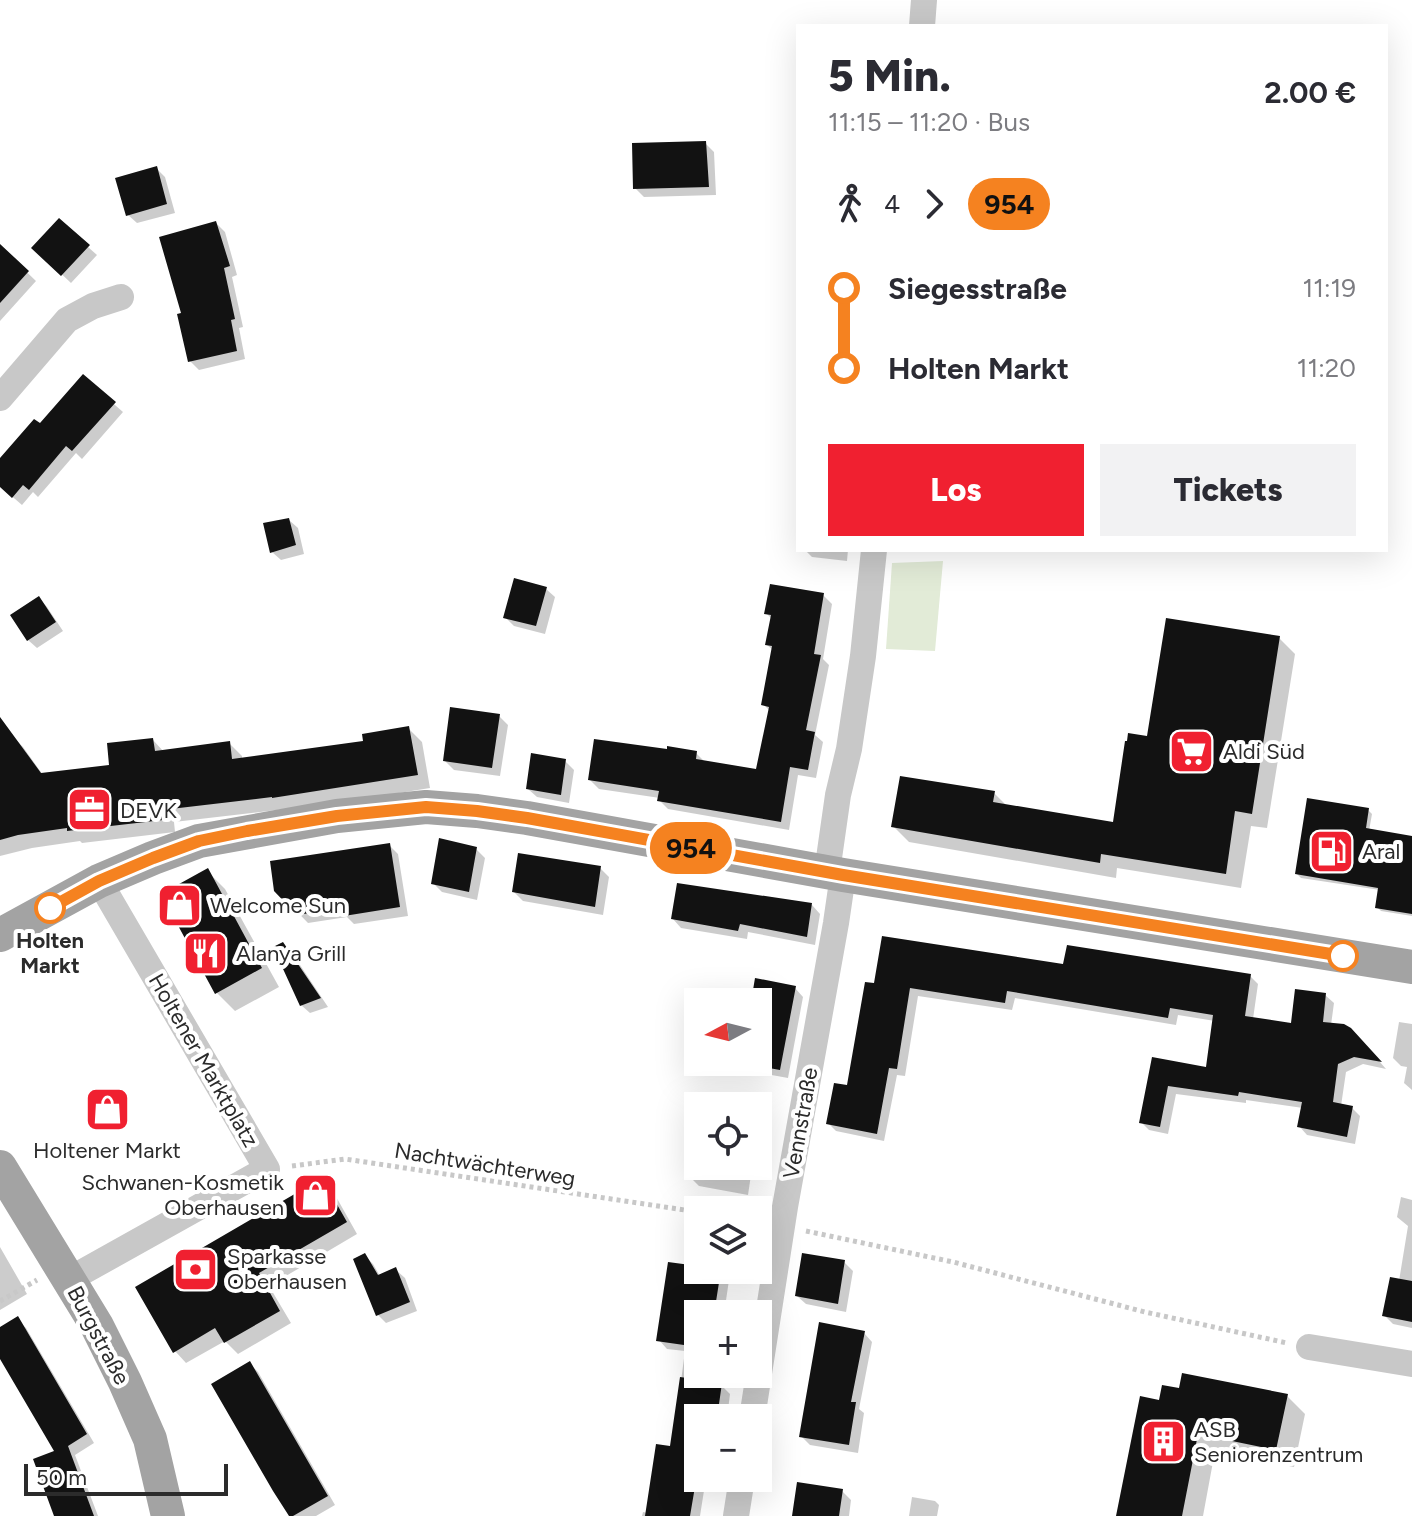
<!DOCTYPE html>
<html lang="de">
<meta charset="utf-8">
<style>
body{margin:0;font-family:Figtree,sans-serif;background:#f2f2f3;color:#2b2b33;height:100vh;display:flex;flex-direction:column;font-size:30px;white-space:nowrap}
*{box-sizing:border-box;margin:0}
p{font-size:26px;color:#7c7c81}
.icon{flex:none;width:44px;height:44px;fill:none;stroke:currentColor;stroke-width:2;stroke-linecap:round;stroke-linejoin:round}
.map{position:relative;flex:1;overflow:hidden}
.sheet{position:absolute;left:796px;top:24px;width:592px;height:528px;display:flex;flex-direction:column;background:#fff;border-radius:0px;box-shadow:0 8px 32px #0002}
.sheet>*{flex:none}
.badge{padding:0 16px;border-radius:26px;font-size:28px;line-height:52px}
.needle{width:52px;rotate:263deg}
.controls{position:absolute;left:684px;top:988px;display:grid;gap:16px}
.controls a{display:grid;place-items:center;width:88px;height:88px;border-radius:0px;background:#fff;box-shadow:0 8px 32px #0002;font-size:40px}
.scale{position:absolute;left:24px;bottom:20px;width:204px;box-sizing:border-box;padding-left:8px;border:4px solid #2b2b2b;border-top:0;font-size:22px;line-height:28px;white-space:nowrap;color:#2b2b2b;-webkit-text-stroke:6px #fff;paint-order:stroke}
.map>.badge{position:absolute;translate:-50% -50%;box-shadow:0 0 0 4px #fff}
.legs{display:flex;align-items:center;gap:12px;height:88px;padding:0 32px;font-size:26px}
.legs p{margin-inline-start:auto}
.head{display:flex;align-items:center;justify-content:space-between;height:136px;padding:0 32px}
h1{font-size:44px;font-weight:800;line-height:60px}
.primary-button{display:flex;gap:16px;margin-top:auto;padding:16px 32px}
.primary-button a{flex:1;height:92px;border-radius:0px;background:#f02030;color:#fff;font-size:32px;font-weight:800;line-height:92px;text-align:center}
.primary-button a+a{background:#f2f2f3;color:#2b2b33}
ul{padding:0 32px;list-style:none}
li{display:flex;align-items:center;gap:28px;height:80px;font-size:30px}
li i{display:grid;place-items:center;width:12px;height:100%;margin:0 10px;background:currentColor}
li i::after{content:'';width:20px;height:20px;margin:-10px;border:6px solid;border-radius:50%;background:#fff}
li p{margin-inline-start:auto}
li:first-child i{background:linear-gradient(#0000 50%,currentColor 0)}
li:last-child i{background:linear-gradient(currentColor 50%,#0000 0)}
.map>svg:first-child{display:block}
.green{fill:#e2ebd7}
.shadow{fill:#0003}
.building{fill:#121212}
.lines{fill:none;stroke-linecap:round;stroke-linejoin:round}
.path{stroke:#c8c8c8;stroke-width:5;stroke-dasharray:4 4;stroke-linecap:butt}
.minor{stroke:#c8c8c8;stroke-width:26}
.major{stroke:#a3a3a3;stroke-width:34}
.line-1-casing{stroke:#fff;stroke-width:18}
.line-1{stroke:#f58220;stroke-width:12}
.stop-1-dot{fill:#fff;stroke:#f58220;stroke-width:4}
.labels{text-anchor:middle;stroke-width:8;stroke-linejoin:round;paint-order:stroke}
.poi-label{font-size:22px;fill:#2b2b2b;stroke:#fff;text-anchor:start}
.stop-label{font-size:22px;font-weight:bold;fill:#2b2b2b;stroke:#fff}
.street-label{font-size:22px;fill:#2b2b2b;stroke:#fff}
</style>
<div class="map">
<svg width="1412" height="1516" viewBox="0 0 1412 1516">
<rect width="100%" height="100%" fill="#fff"/>
<path class="green" d="M943 561 935 651 886 649 892 563Z"/>
<path class="shadow" d="M705 143 714 152 716 195 644 197 635 188Z
M156 168 165 177 175 213 137 223 128 215Z
M216 223 225 232 237 275 232 277 243 327 239 328 245 359 199 370 190 361 184 314Z
M88 247 97 255 71 283 34 248Z
M6 252 36 281 0 321V259Z
M83 377 123 412 82 459 76 453 38 497 33 492 22 505 0 486V461L40 426Z
M289 520 298 528 304 554 281 560 272 552Z
M805 550H848L847 561 812 557Z
M546 589 555 597 545 634 514 626 506 618Z
M823 595 832 604 823 659 829 665 815 735 823 742 816 778 798 775 789 830 668 809 660 801V798L599 789 590 780 668 752 696 753 706 763 758 771 770 711 763 704 773 650 767 645 772 619 766 613Z
M39 598 47 607 63 631 37 648 28 640Z
M1279 638 1295 654 1267 828 1251 826 1241 888 1117 868 1116 878 909 842 893 826 994 793 1008 807 1114 825 1148 739Z
M499 716 508 725 500 776 454 770 445 761Z
M408 728 422 742 430 788 287 811 285 809 174 822 175 832 82 843 80 841 32 848 0 856V741L10 734 23 747 43 775 111 767 153 740 164 752 229 743 242 756V760L365 742Z
M565 761 574 770 569 803 537 797 528 789Z
M1368 810 1372 814 1369 831 1412 838V916L1381 911 1377 907 1380 890 1301 878 1297 874Z
M389 845 398 854 408 916 354 924 347 917 308 923 276 890Z
M476 849 485 858 477 900 442 892 433 883Z
M600 868 609 877 603 915 523 901 514 892Z
M207 871 225 889 279 987 235 1011 217 993 163 895Z
M812 905 820 914 815 945 748 932 747 939 681 928 673 919Z
M283 944 292 953 328 1007 310 1013 301 1005Z
M1065 967 1250 976 1258 984 1253 1019 1293 1025 1325 995 1334 1003 1331 1025 1359 1038 1386 1069 1363 1064 1346 1072 1341 1106 1352 1108 1360 1116 1355 1144 1307 1135 1299 1126 1303 1108 1246 1100V1103L1176 1094 1168 1134 1149 1130 1141 1122 1153 1059 1208 1070 1215 1021 1178 1015 1176 1025 1015 998 1012 1010 918 996 905 1076 897 1075 884 1141 836 1131 828 1123 849 1087 866 984Z
M795 988 803 997 788 1078 750 1071 742 1062H758V1002H753Z
M1399 1022 1412 1024V1090L1404 1083 1407 1067 1401 1066 1393 1058Z
M696 1151H698V1166H750L752 1168 748 1195 699 1186 690 1177Z
M322 1181 334 1193 357 1234 269 1286 291 1323 238 1354 225 1341 186 1363 175 1351Z
M1401 1197 1412 1200V1328L1393 1324 1385 1316 1399 1281 1408 1226 1397 1217Z
M0 1247 27 1294 0 1310Z
M364 1255 373 1264 380 1276 396 1270 405 1278 417 1311 386 1323 378 1315Z
M844 1262 853 1271 846 1312 806 1304 797 1296Z
M698 1268V1270L720 1272 729 1280 724 1314H698V1374H715L714 1384 721 1385 730 1394 727 1418H698V1478H706L700 1516H642L643 1512 648 1513 672 1448 685 1351 667 1349 659 1340Z
M17 1319 26 1328 94 1443 75 1455 98 1516H56L57 1452 0 1355V1329Z
M864 1333 872 1342 859 1409 864 1413 858 1453 810 1445 801 1436Z
M250 1364 258 1372 335 1505 316 1516H291Z
M1287 1396 1305 1414 1294 1467 1215 1451 1203 1516H1118L1161 1402Z
M842 1491 851 1500 849 1516H794Z
M912 1497 935 1501 939 1505 937 1516H909Z"/>
<path class="building" d="M706 141 709 187 633 189 632 143Z
M157 166 167 204 126 216 115 178Z
M59 218 90 245 61 276 31 248Z
M216 221 230 266 224 268 235 319 231 320 237 351 188 362 177 314 181 313 159 237Z
M0 244 29 271 0 303Z
M83 374 116 402 72 451 66 446 29 490 23 485 12 498 0 487V458L34 419 40 423Z
M289 518 296 545 270 553 263 523Z
M514 578 547 587 536 626 503 618Z
M770 584 824 593 814 654 821 655 806 730 815 732 808 770 790 767 781 822 657 801 659 791 588 780 594 739 667 749V746L697 751 696 759 756 769 769 707 761 705 772 646 765 645 771 615 764 614Z
M39 596 56 622 27 641 10 615Z
M1166 618 1280 636 1252 814 1235 811 1226 874 1101 854 1100 863 891 827 900 776 995 791 993 802 1113 822 1125 741H1127L1128 733 1147 736Z
M450 707 500 714 492 768 443 761Z
M0 717 41 773 109 765 107 743 153 738 155 751 230 741 232 759 363 741 362 734 409 726 418 775 272 798V797L162 810 163 820 67 831V828L18 835 0 840Z
M531 753 566 759 561 795 526 789Z
M1307 798 1369 808 1366 828 1412 836V914L1375 908 1378 888 1295 874Z
M439 838 477 847 469 892 431 884Z
M390 843 400 907 344 916 343 908 297 915 274 891 270 861Z
M518 853 601 866 595 907 512 892Z
M208 868 262 968 215 994 161 894Z
M677 883 812 903 807 937 740 924 738 931 671 919Z
M882 936 1063 964 1067 945 1251 974 1245 1016 1291 1023 1295 989 1326 993 1323 1022 1344 1024 1351 1028 1382 1062 1354 1057 1338 1064 1333 1102 1353 1106 1347 1137 1297 1127 1302 1102 1239 1092 1238 1096 1168 1086 1160 1127 1139 1123 1152 1057 1206 1067 1213 1015 1170 1008 1168 1018 1007 991 1005 1003 910 988 897 1069 889 1068 877 1134 826 1124 834 1083 847 1085 865 982 874 983Z
M283 942 321 998 300 1006 273 947Z
M755 978 796 986 780 1070 758 1066V1002H751Z
M322 1178 347 1222 259 1273 280 1311 224 1343 215 1328 173 1353 135 1287Z
M365 1253 378 1275 396 1267 410 1302 376 1316 353 1259Z
M802 1253 845 1260 838 1304 795 1296Z
M668 1262 698 1266V1270H721L714 1314H698V1347L656 1341Z
M1390 1277 1412 1281V1322L1382 1316Z
M18 1316 87 1434 68 1446 94 1516H54L33 1459 54 1451 0 1359V1327Z
M819 1322 865 1331 851 1402H856L849 1445 799 1437Z
M250 1361 328 1496 293 1516H289L273 1491 211 1384Z
M1182 1373 1288 1394 1276 1450 1198 1434 1182 1516H1116L1140 1396 1159 1400 1162 1385 1179 1388Z
M680 1377 722 1383 717 1418H698V1469L690 1516H645L656 1444 670 1446Z
M797 1482 843 1489 839 1516H792Z"/>
<g class="lines">
<path class="path" d="M292 1166 345 1159 698 1212
M806 1231 953 1262 1145 1312 1287 1343
M0 1301 37 1280"/>
<path class="minor" d="M922 26 924 0
M0 398 67 320 93 306 121 297
M827 872 838 795 849 749 863 656 874 550
M70 1279 267 1169 99 881
M1309 1347 1412 1364
M752 1418 785 1207 836 923 843 875
M736 1516 742 1478"/>
<path class="major" d="M0 935 99 881 153 858 199 841 337 816 426 807 477 811 527 818 843 875 1412 967
M0 1167 97 1326 125 1382 150 1439 168 1516"/>
</g>
<g class="lines">
<defs>
<path id="line-1" d="M50 908 99 881 153 858 199 841 247 831 337 816 426 807 477 811 527 818 843 875 1343 956"/>
</defs>
<use href="#line-1" class="line-1-casing"/>
<use href="#line-1" class="line-1"/>
</g>
<defs>
<symbol id="supermarket-square" viewBox="-11 -11 22 22"><rect x="-9" y="-9" width="18" height="18" rx="4" fill="#f02030" stroke="#fff"/><path d="M-6-5.5h2.5l.6 2H6L4.5 2H-2.5L-4.4-4H-6ZM-1.5 3.2a1.3 1.3 0 1 0 .1 0ZM3 3.2a1.3 1.3 0 1 0 .1 0Z" fill="#fff"/></symbol>
<symbol id="office-square" viewBox="-11 -11 22 22"><rect x="-9" y="-9" width="18" height="18" rx="4" fill="#f02030" stroke="#fff"/><path d="M-6-3h4V-5.5h4V-3h4V5H-6ZM-1-4.5V-3h2v-1.5ZM-6 0V1H6V0Z" fill="#fff"/></symbol>
<symbol id="fuel-square" viewBox="-11 -11 22 22"><rect x="-9" y="-9" width="18" height="18" rx="4" fill="#f02030" stroke="#fff"/><path d="M-5.5-6h7V0h2V4h1.3V-2.5L3-4.5l.8-.8L6-3V5H2.5V1h-1V6h-7ZM-4.2-4.7v3.2H.2V-4.7Z" fill="#fff"/></symbol>
<symbol id="shop-square" viewBox="-11 -11 22 22"><rect x="-9" y="-9" width="18" height="18" rx="4" fill="#f02030" stroke="#fff"/><path d="M-5-2.5h2.3a2.7 3.5 0 0 1 5.4 0H5L5.5 6h-11ZM-1.5-2.5h3a1.5 2.3 0 0 0-3 0Z" fill="#fff"/></symbol>
<symbol id="restaurant-square" viewBox="-11 -11 22 22"><rect x="-9" y="-9" width="18" height="18" rx="4" fill="#f02030" stroke="#fff"/><path d="M-5-6h1v4h1v-4h1v4h1v-4h1v5L-1.5 .5V6h-2V.5L-5-1ZM5-6V6H3V1.5H1.5Q1.5-4 5-6Z" fill="#fff"/></symbol>
<symbol id="bank-square" viewBox="-11 -11 22 22"><rect x="-9" y="-9" width="18" height="18" rx="4" fill="#f02030" stroke="#fff"/><path d="M-6-4H6V4H-6ZM0-2.3a2.3 2.3 0 1 0 0 4.6a2.3 2.3 0 1 0 0-4.6Z" fill="#fff"/></symbol>
<symbol id="building-square" viewBox="-11 -11 22 22"><rect x="-9" y="-9" width="18" height="18" rx="4" fill="#f02030" stroke="#fff"/><path d="M-4-6H4V6H1V3H-1V6H-4ZM-2.5-4.3h1.7v1.8h-1.7ZM.8-4.3h1.7v1.8H.8ZM-2.5-1h1.7V.8h-1.7ZM.8-1h1.7V.8H.8Z" fill="#fff"/></symbol>
</defs>
<g fill-rule="evenodd">
<use href="#supermarket-square" x="1166" y="726" width="51" height="51"/>
<use href="#office-square" x="64" y="784" width="51" height="51"/>
<use href="#fuel-square" x="1306" y="826" width="51" height="51"/>
<use href="#shop-square" x="154" y="880" width="51" height="51"/>
<use href="#restaurant-square" x="180" y="928" width="51" height="51"/>
<use href="#shop-square" x="82" y="1084" width="51" height="51"/>
<use href="#shop-square" x="290" y="1170" width="51" height="51"/>
<use href="#bank-square" x="170" y="1244" width="51" height="51"/>
<use href="#building-square" x="1138" y="1416" width="51" height="51"/>
</g>
<g class="stop-1-dot">
<circle cx="50" cy="908" r="14"/>
<circle cx="1343" cy="956" r="14"/>
</g>
<g class="labels">
<g class="poi-label">
<text x="1223" y="759">Aldi Süd</text>
<text x="120" y="818">DEVK</text>
<text x="1362" y="859">Aral</text>
<text x="210" y="913">Welcome Sun</text>
<text x="236" y="961">Alanya Grill</text>
<text x="107" y="1158" text-anchor="middle">Holtener Markt</text>
<text x="284" y="1190" text-anchor="end">Schwanen-Kosmetik<tspan x="284" dy="25">Oberhausen</tspan></text>
<text x="227" y="1264">Sparkasse<tspan x="227" dy="25">Oberhausen</tspan></text>
<text x="1194" y="1437">ASB<tspan x="1194" dy="25">Seniorenzentrum</tspan></text>
</g>
<g class="stop-label">
<text x="50" y="948">Holten<tspan x="50" dy="25">Markt</tspan></text>
</g>
<g class="street-label">
<text transform="translate(204 1060) rotate(60)" y="8">Holtener Marktplatz</text>
<text transform="translate(800 1123) rotate(-80)" y="8">Vennstraße</text>
<text transform="translate(485 1164) rotate(9)" y="8">Nachtwächterweg</text>
<text transform="translate(99 1335) rotate(62)" y="8">Burgstraße</text>
</g>
</g>
</svg>
<div class="controls">
<a><svg class="needle" viewBox="-14 -14 28 28"><path d="M0-13l5 13h-10z" fill="#e53935"/><path d="M0 13l5-13h-10z" fill="#7c7c81"/></svg></a>
<a><svg class="icon" aria-label="locate" viewBox="0 0 24 24"><circle cx="12" cy="12" r="6"/><path d="M12 2v4M12 18v4M2 12h4M18 12h4"/></svg></a>
<a><svg class="icon" aria-label="layers" viewBox="0 0 24 24"><path d="M12 4l9 5-9 5-9-5zM3 14l9 5 9-5"/></svg></a>
<a>+</a>
<a>−</a>
</div>
<div class="scale">50 m</div>
<b class="badge" style="left:691px;top:848px;background:#f58220;color:#111">954</b>
<section class="sheet">
<div class="head"><div><h1>5 Min.</h1><p>11:15 – 11:20 · Bus</p></div><b>2.00 €</b></div>
<div class="legs"><svg class="icon" aria-label="walk" viewBox="0 0 24 24"><circle cx="13" cy="4" r="2"/><path d="M13 8l-2 6 4 7M11 14l-3 7M7 12l3-4h3l4 4"/></svg>4<svg class="icon" aria-label="forward" viewBox="0 0 24 24"><path d="M9 5l7 7-7 7"/></svg><b class="badge" style="background:#f58220;color:#111">954</b></div>
<ul>
<li><i style="color:#f58220"></i><b>Siegesstraße</b><p>11:19</p></li>
<li><i style="color:#f58220"></i><b>Holten Markt</b><p>11:20</p></li>
</ul>
<div class="primary-button"><a>Los</a><a>Tickets</a></div>
</section>
</div>
